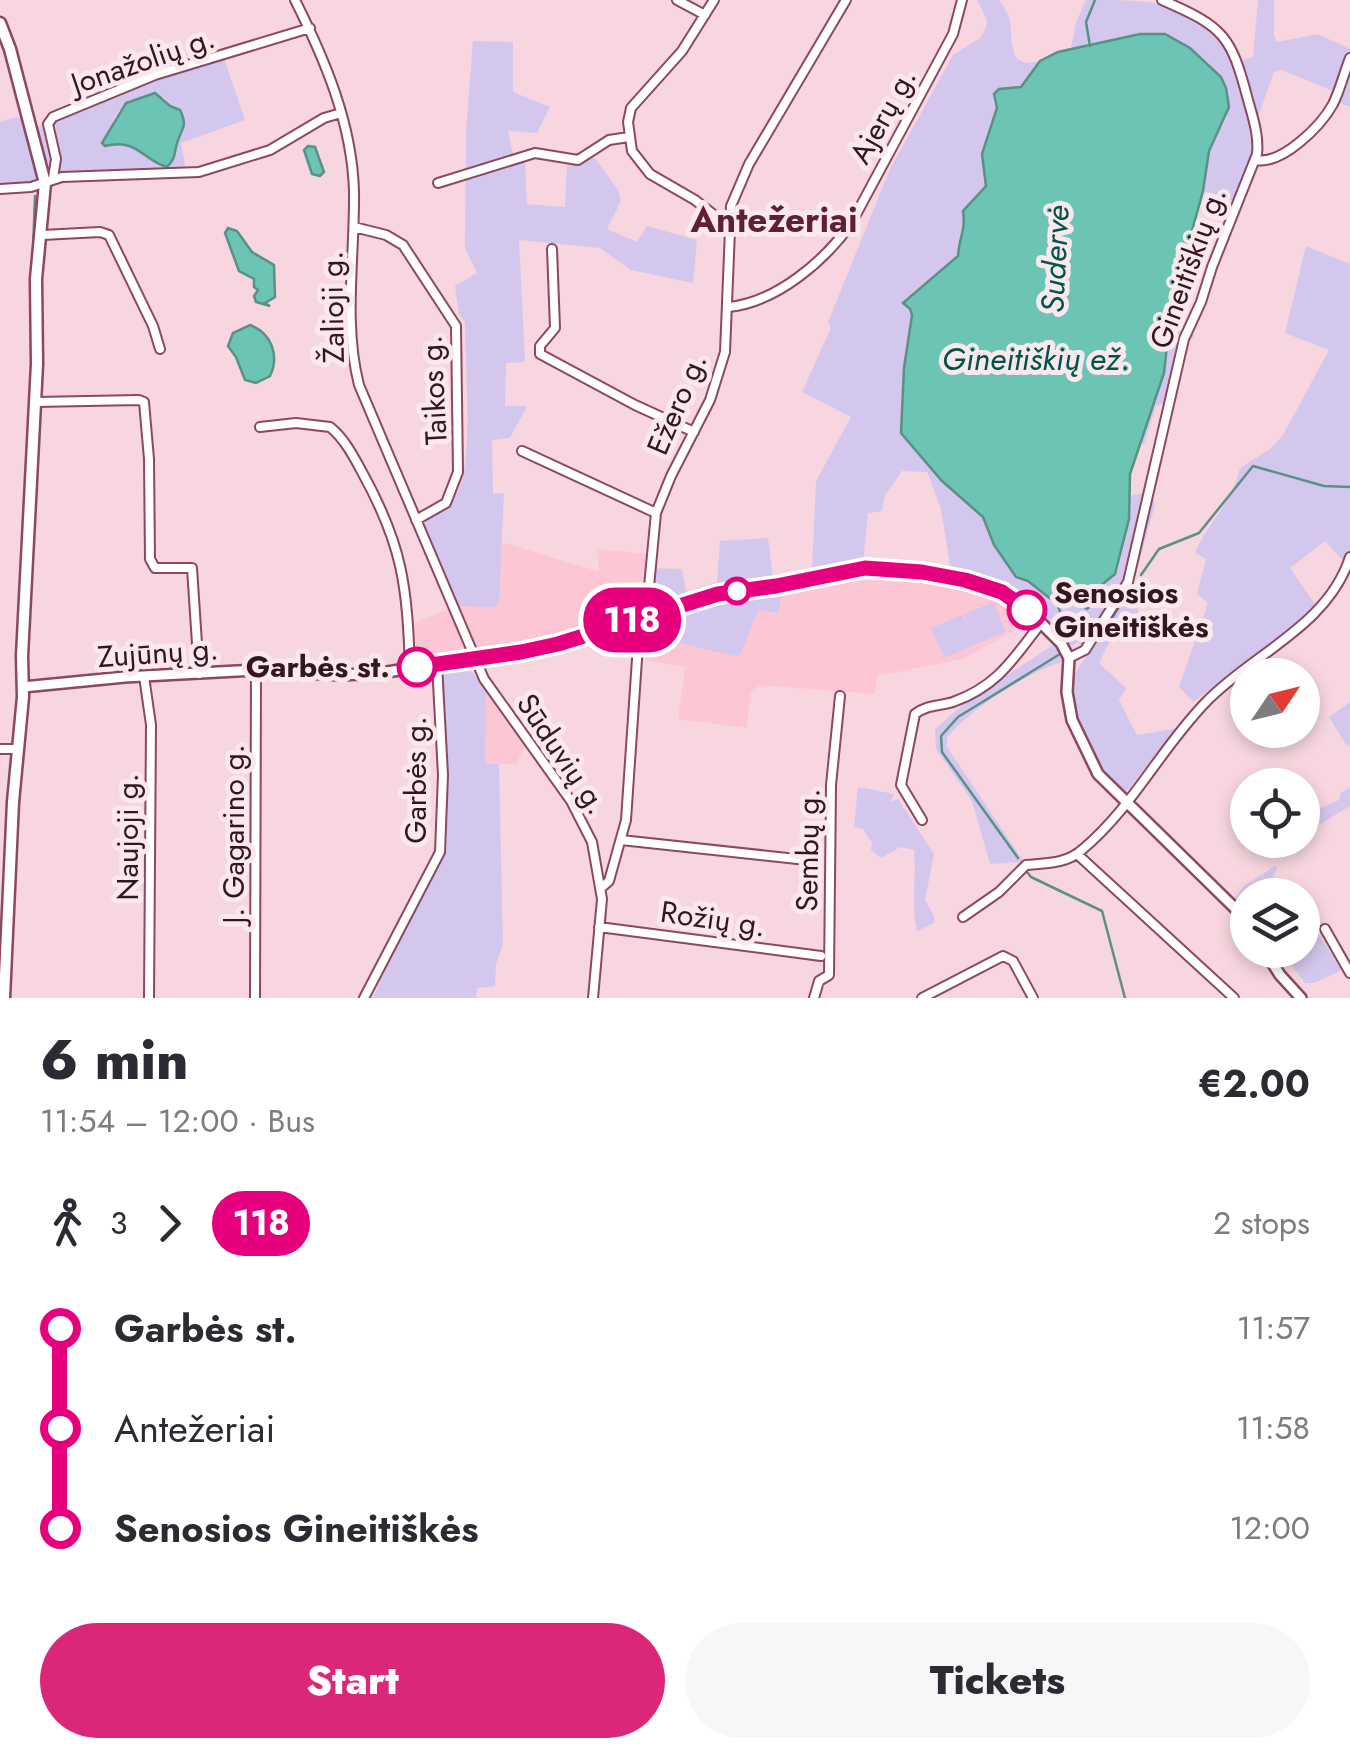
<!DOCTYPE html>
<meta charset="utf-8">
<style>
body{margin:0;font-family:Jost,sans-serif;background:#f7f7f7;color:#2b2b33;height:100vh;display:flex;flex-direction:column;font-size:38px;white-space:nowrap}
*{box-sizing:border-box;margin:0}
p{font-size:32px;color:#7c7c81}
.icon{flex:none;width:55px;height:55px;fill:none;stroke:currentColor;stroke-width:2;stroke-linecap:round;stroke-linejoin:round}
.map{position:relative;height:998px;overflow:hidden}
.sheet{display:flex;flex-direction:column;background:#fff;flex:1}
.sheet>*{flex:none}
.badge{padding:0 20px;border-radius:32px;font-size:35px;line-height:65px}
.needle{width:65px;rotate:55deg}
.controls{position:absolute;left:1230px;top:658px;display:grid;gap:20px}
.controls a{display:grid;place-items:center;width:90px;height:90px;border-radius:50%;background:#fff;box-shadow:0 5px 15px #0003;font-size:50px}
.map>.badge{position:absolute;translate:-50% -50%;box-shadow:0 0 0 5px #fff}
.legs{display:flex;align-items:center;gap:15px;height:110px;padding:0 40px;font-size:32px}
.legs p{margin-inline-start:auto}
.head{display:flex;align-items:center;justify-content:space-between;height:170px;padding:0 40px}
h1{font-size:55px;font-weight:800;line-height:75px}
.button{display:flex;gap:20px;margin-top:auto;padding:20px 40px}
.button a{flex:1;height:115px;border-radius:60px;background:#db2777;color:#fff;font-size:40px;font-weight:800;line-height:115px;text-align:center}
.button a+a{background:#f7f7f7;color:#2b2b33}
ul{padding:0 40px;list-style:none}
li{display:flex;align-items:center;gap:35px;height:100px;font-size:38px}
li i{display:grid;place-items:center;width:15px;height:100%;margin:0 12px;background:currentColor}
li i::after{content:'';width:25px;height:25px;margin:-12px;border:8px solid;border-radius:50%;background:#fff}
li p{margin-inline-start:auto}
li:first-child i{background:linear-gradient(#0000 50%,currentColor 0)}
li:last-child i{background:linear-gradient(currentColor 50%,#0000 0)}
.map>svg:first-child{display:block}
.built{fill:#fcc6d4}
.green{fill:#d4c7ee;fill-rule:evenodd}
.water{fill:#6bc4b4;stroke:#5a9088;stroke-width:2.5}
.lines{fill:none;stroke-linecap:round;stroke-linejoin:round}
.stream{stroke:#5a9088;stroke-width:2.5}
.minor-casing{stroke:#8c485e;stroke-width:12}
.tertiary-casing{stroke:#8c485e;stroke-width:14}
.secondary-casing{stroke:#8c485e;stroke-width:15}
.minor{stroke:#fff;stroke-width:8}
.tertiary{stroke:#fff;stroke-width:9}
.secondary{stroke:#fff;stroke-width:10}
.line-1-casing{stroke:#fff;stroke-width:22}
.line-1{stroke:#e6007e;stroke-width:15}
.stop-1-dot{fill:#fff;stroke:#e6007e;stroke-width:5}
.labels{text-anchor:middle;stroke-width:10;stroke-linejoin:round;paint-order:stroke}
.street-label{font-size:30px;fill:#331620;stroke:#fae8ed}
.stop-label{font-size:30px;font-weight:bold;fill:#331620;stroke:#fae8ed;text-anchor:start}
.water-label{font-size:32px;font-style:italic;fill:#01544a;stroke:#fae8ed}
.quarter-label{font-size:35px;font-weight:bold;fill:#5f1f36;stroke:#fae8ed}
</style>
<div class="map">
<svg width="1350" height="998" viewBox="0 0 1350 998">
<rect width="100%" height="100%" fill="#f8d6df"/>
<path class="built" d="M502 542 599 572 597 549 647 554 643 611 535 644 405 663 402 628 457 606H497Z
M865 571 969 585 1009 602 1031 621 963 659 877 676 875 694 760 685 750 694 747 728 678 719 685 667 641 659 645 621 687 608 740 655 759 610 778 612 784 588Z
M486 688 526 744 516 764H484Z"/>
<path class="green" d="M977 0H999C1019 26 1005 34 1017 59L1025 63 1040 61 1021 87 993 99 997 107 982 154 986 186 963 211C966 231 959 238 958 256L905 306 912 315 904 368 901 433 942 481 983 517 989 526 994 545 1016 577 1028 581 1051 602 1071 605 1077 602 1085 608C1089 590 1103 587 1115 574 1123 565 1129 510 1130 496L1143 493 1153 497 1155 505 1130 594C1149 627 1133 616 1117 633 1109 641 1104 653 1099 663L1126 688 1119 700 1137 735 1178 728 1124 794C1097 770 1062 716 1074 678 1076 670 1082 663 1086 656L1078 642 1072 646C1032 605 1007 586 951 572L941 509 927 472 902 471 885 495 882 511 868 513 863 565 772 583 712 590 643 611 646 568 682 569 686 592 717 582 720 541 768 538 773 577 812 570 816 481 851 417 802 392 831 328 828 322 890 169 953 55 980 38 986 27 987 20Z
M1086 0C1164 0 1187 0 1237 62L1253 57 1258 0H1274V36L1277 42 1318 34 1350 49V107L1338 102 1340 94 1282 70 1274 72 1253 131V155L1234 201 1203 191 1209 151 1227 117 1221 77C1166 13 1140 39 1071 48L1076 22Z
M473 41 513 42V92L550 107 537 133 508 131 513 154 525 163 527 204 565 207 567 165H579L594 157 618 190 621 201 607 229 637 242 647 226 697 240 693 283 631 270 600 248 519 240 525 362 506 363 505 406H527L510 438 492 440 493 494 504 493 499 603 494 607 457 606 424 528 427 519C444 511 457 500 462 480 472 440 465 366 465 322L459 314 455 286 477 273 465 248 466 131Z
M224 58 245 120 181 143 186 170 47 175 34 128 157 79ZM147 95 165 98 183 134 177 141 176 156 149 159C139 144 128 148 112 144 108 114 121 105 147 95Z
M17 117 25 121 41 179 34 183 0 186V122Z
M1306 246 1350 264V549L1346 564 1325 541 1290 568 1317 607 1275 642 1193 702 1179 687 1208 603 1197 594 1206 559 1195 553C1209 520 1231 506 1240 468L1270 449 1283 435 1329 350 1285 333Z
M1175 326 1191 331 1194 336 1189 342 1179 345 1166 402 1156 406 1144 444H1139L1168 355V338Z
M784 588 778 613 759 610 740 655 735 656 679 643 687 608 716 604 723 598Z
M994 602 1005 632 944 658 931 628 962 615 969 630 964 614Z
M1055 644 1064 655 1061 662C1026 674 969 709 947 738V747L1024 862 990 864 972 801 936 749 935 729 967 701Z
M466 665 486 688 485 764H499L503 945 496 964 495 986 477 988 476 998H373L394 949 446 851 448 759 441 667Z
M1350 702V743L1347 746 1329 717Z
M858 787 894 794 891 802 898 799 903 806 901 809 904 808 934 854 925 900 934 916V923L917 931C910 904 917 877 914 850L900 847 881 858 871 850 872 843 863 829 854 827Z
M1350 787V806L1317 826 1311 823 1318 809 1339 800 1341 793Z
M1275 866 1277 868 1270 884 1269 895H1248L1247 911 1235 898 1244 886Z
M1307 924 1318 933 1340 967V971L1314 983H1305L1289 962 1288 956 1294 950H1302L1303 926Z"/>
<path class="water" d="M1140 34H1165L1190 48 1221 77 1226 88 1229 107 1209 151 1203 191 1179 278V319L1168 338 1164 373 1130 474 1129 519 1115 574 1088 596 1092 605 1087 609 1077 602 1067 606 1057 604 1028 581 1016 577 994 545 983 517 942 481 901 433 904 368 912 315 910 309 903 303 958 256C959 237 966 231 963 211L986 186 982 154 997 108 994 94 999 89 1021 87 1040 61 1058 52Z
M155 93 170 106 180 110C188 126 182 128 177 143 174 154 176 158 167 167 142 160 138 138 105 146L102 143 126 103Z
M308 146 315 147 324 172 320 176 312 174 304 150Z
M228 228 237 231 252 252 274 265 275 297 265 303 270 306 256 302 254 296 258 290 254 287V279L239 271 225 233Z
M250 325C271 333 280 355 270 376L256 383 245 380 236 357 228 346 233 333Z"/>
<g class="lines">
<path class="stream" d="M1090 46 1086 22 1095 0
M33 250 35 196
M1141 575 1159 549 1199 533 1253 466 1324 486 1350 487
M1057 603 1070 641
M1099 639 1127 594
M1018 858 942 752 941 736 958 717 1060 654
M1027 872 1031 877 1102 911 1125 998"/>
<defs>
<path id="minor" d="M295 0C325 60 352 123 354 191 355 255 343 323 359 385L484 679 571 801 592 842 602 899 593 998
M677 0 705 15
M714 0 682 51 631 108 628 122 632 151 650 174 695 200 719 219 729 222
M1256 160C1282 165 1321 126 1333 104 1340 90 1344 73 1350 58
M53 178 56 159 48 124 53 117 155 75 310 28
M438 183 535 153 578 160 609 140 629 137
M0 189 31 187 62 177 199 172 270 150 324 118 341 113
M354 227 386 235 403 245 456 326 458 472 446 503 416 520
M42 235 100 232 109 235 153 326 160 349
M552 249 555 328 540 346V354L635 405 694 432
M729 307C777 302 826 260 852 222L953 34 962 0
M35 402 139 400 144 402 149 459 150 559 155 568H192L199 674
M260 427 296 423 330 427C344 438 354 457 362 472 403 546 407 586 410 668
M522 451 656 513
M652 613 648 597 656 513 671 476 710 400 725 352 731 206 749 164 846 0
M1069 658 1085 650 1128 582 1184 339 1201 302 1212 267 1257 154C1259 135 1253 118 1248 100 1231 35 1224 27 1162 0
M144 676 151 725 149 998
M0 749H18
M922 820 901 785 915 714C926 705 940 706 953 702 998 686 1014 658 1041 623
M621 840 816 861
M1077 854 1234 998
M601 888 609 881 626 820 639 630 637 619
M963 917 999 892 1026 865C1046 863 1067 864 1083 849 1133 807 1161 748 1206 702 1252 654 1328 626 1350 557
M599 927 821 956
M1325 929 1350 973
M255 998 256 670
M364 998 440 852 443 775 437 664
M814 998 819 981 829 975 831 785 840 696
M922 998 1003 956 1013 961 1033 998"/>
<path id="tertiary" d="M23 687 125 677 256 670 341 675 381 673 558 644 719 594 865 568 940 574 1002 592 1031 613 1061 643 1069 658 1067 692 1072 720 1098 774 1248 921
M1264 950 1280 975 1301 998"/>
<path id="secondary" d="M0 23 10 49 45 183 36 279 37 364 22 656 23 697 13 802 4 998"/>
</defs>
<use href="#minor" class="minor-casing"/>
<use href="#tertiary" class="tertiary-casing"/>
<use href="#secondary" class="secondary-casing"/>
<use href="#minor" class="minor"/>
<use href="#tertiary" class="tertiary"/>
<use href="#secondary" class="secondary"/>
</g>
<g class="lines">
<defs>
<path id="line-1" d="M417 667 521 652 558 644 718 594 776 586 865 568 922 572 965 580 1002 592 1027 610"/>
</defs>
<use href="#line-1" class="line-1-casing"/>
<use href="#line-1" class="line-1"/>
</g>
<g class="stop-1-dot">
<circle cx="737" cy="591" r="12"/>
<circle cx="1027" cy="610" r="18"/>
<circle cx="417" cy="667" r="18"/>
</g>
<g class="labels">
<g class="street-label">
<text transform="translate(143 61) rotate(-19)" y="10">Jonažolių g.</text>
<text transform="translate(883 116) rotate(-61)" y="10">Ajerų g.</text>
<text transform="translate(1188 268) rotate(-70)" y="10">Gineitiškių g.</text>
<text transform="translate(333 307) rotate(-91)" y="10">Žalioji g.</text>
<text transform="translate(434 390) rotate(-93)" y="10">Taikos g.</text>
<text transform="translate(677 404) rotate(-67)" y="10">Ežero g.</text>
<text transform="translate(158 653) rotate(-4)" y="10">Zujūnų g.</text>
<text transform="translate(562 754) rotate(56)" y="10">Sūduvių g.</text>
<text transform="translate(416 780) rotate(-90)" y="10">Garbės g.</text>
<text transform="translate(234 834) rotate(-90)" y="10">J. Gagarino g.</text>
<text transform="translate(128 837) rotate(-90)" y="10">Naujoji g.</text>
<text transform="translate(808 850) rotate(-89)" y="10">Sembų g.</text>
<text transform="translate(713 919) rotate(8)" y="10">Rožių g.</text>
</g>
<g class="stop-label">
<text x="1054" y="603">Senosios<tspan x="1054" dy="34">Gineitiškės</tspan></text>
<text x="390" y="677" text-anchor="end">Garbės st.</text>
</g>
<g class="water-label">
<text transform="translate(1055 259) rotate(-87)" y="11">Sudervė</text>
<text x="1036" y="370">Gineitiškių ež.</text>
</g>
<g class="quarter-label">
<text x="774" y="232">Antežeriai</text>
</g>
</g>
</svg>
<div class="controls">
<a><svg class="needle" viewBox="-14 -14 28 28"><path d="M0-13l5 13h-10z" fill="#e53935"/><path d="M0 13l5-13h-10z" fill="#7c7c81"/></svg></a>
<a><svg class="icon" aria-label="locate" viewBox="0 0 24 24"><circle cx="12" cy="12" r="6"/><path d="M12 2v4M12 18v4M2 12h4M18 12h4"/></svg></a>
<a><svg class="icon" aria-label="layers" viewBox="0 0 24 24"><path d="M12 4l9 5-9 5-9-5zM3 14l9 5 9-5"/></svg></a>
</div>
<b class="badge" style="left:632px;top:620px;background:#e6007e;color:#fff">118</b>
</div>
<section class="sheet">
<div class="head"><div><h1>6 min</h1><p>11:54 – 12:00 · Bus</p></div><b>€2.00</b></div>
<div class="legs"><svg class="icon" aria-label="walk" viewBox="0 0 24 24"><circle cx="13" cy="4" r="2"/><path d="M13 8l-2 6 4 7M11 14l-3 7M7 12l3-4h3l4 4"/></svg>3<svg class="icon" aria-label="forward" viewBox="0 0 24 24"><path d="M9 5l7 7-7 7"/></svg><b class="badge" style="background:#e6007e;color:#fff">118</b><p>2 stops</p></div>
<ul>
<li><i style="color:#e6007e"></i><b>Garbės st.</b><p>11:57</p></li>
<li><i style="color:#e6007e"></i><span>Antežeriai</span><p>11:58</p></li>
<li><i style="color:#e6007e"></i><b>Senosios Gineitiškės</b><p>12:00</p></li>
</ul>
<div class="button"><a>Start</a><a>Tickets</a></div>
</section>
